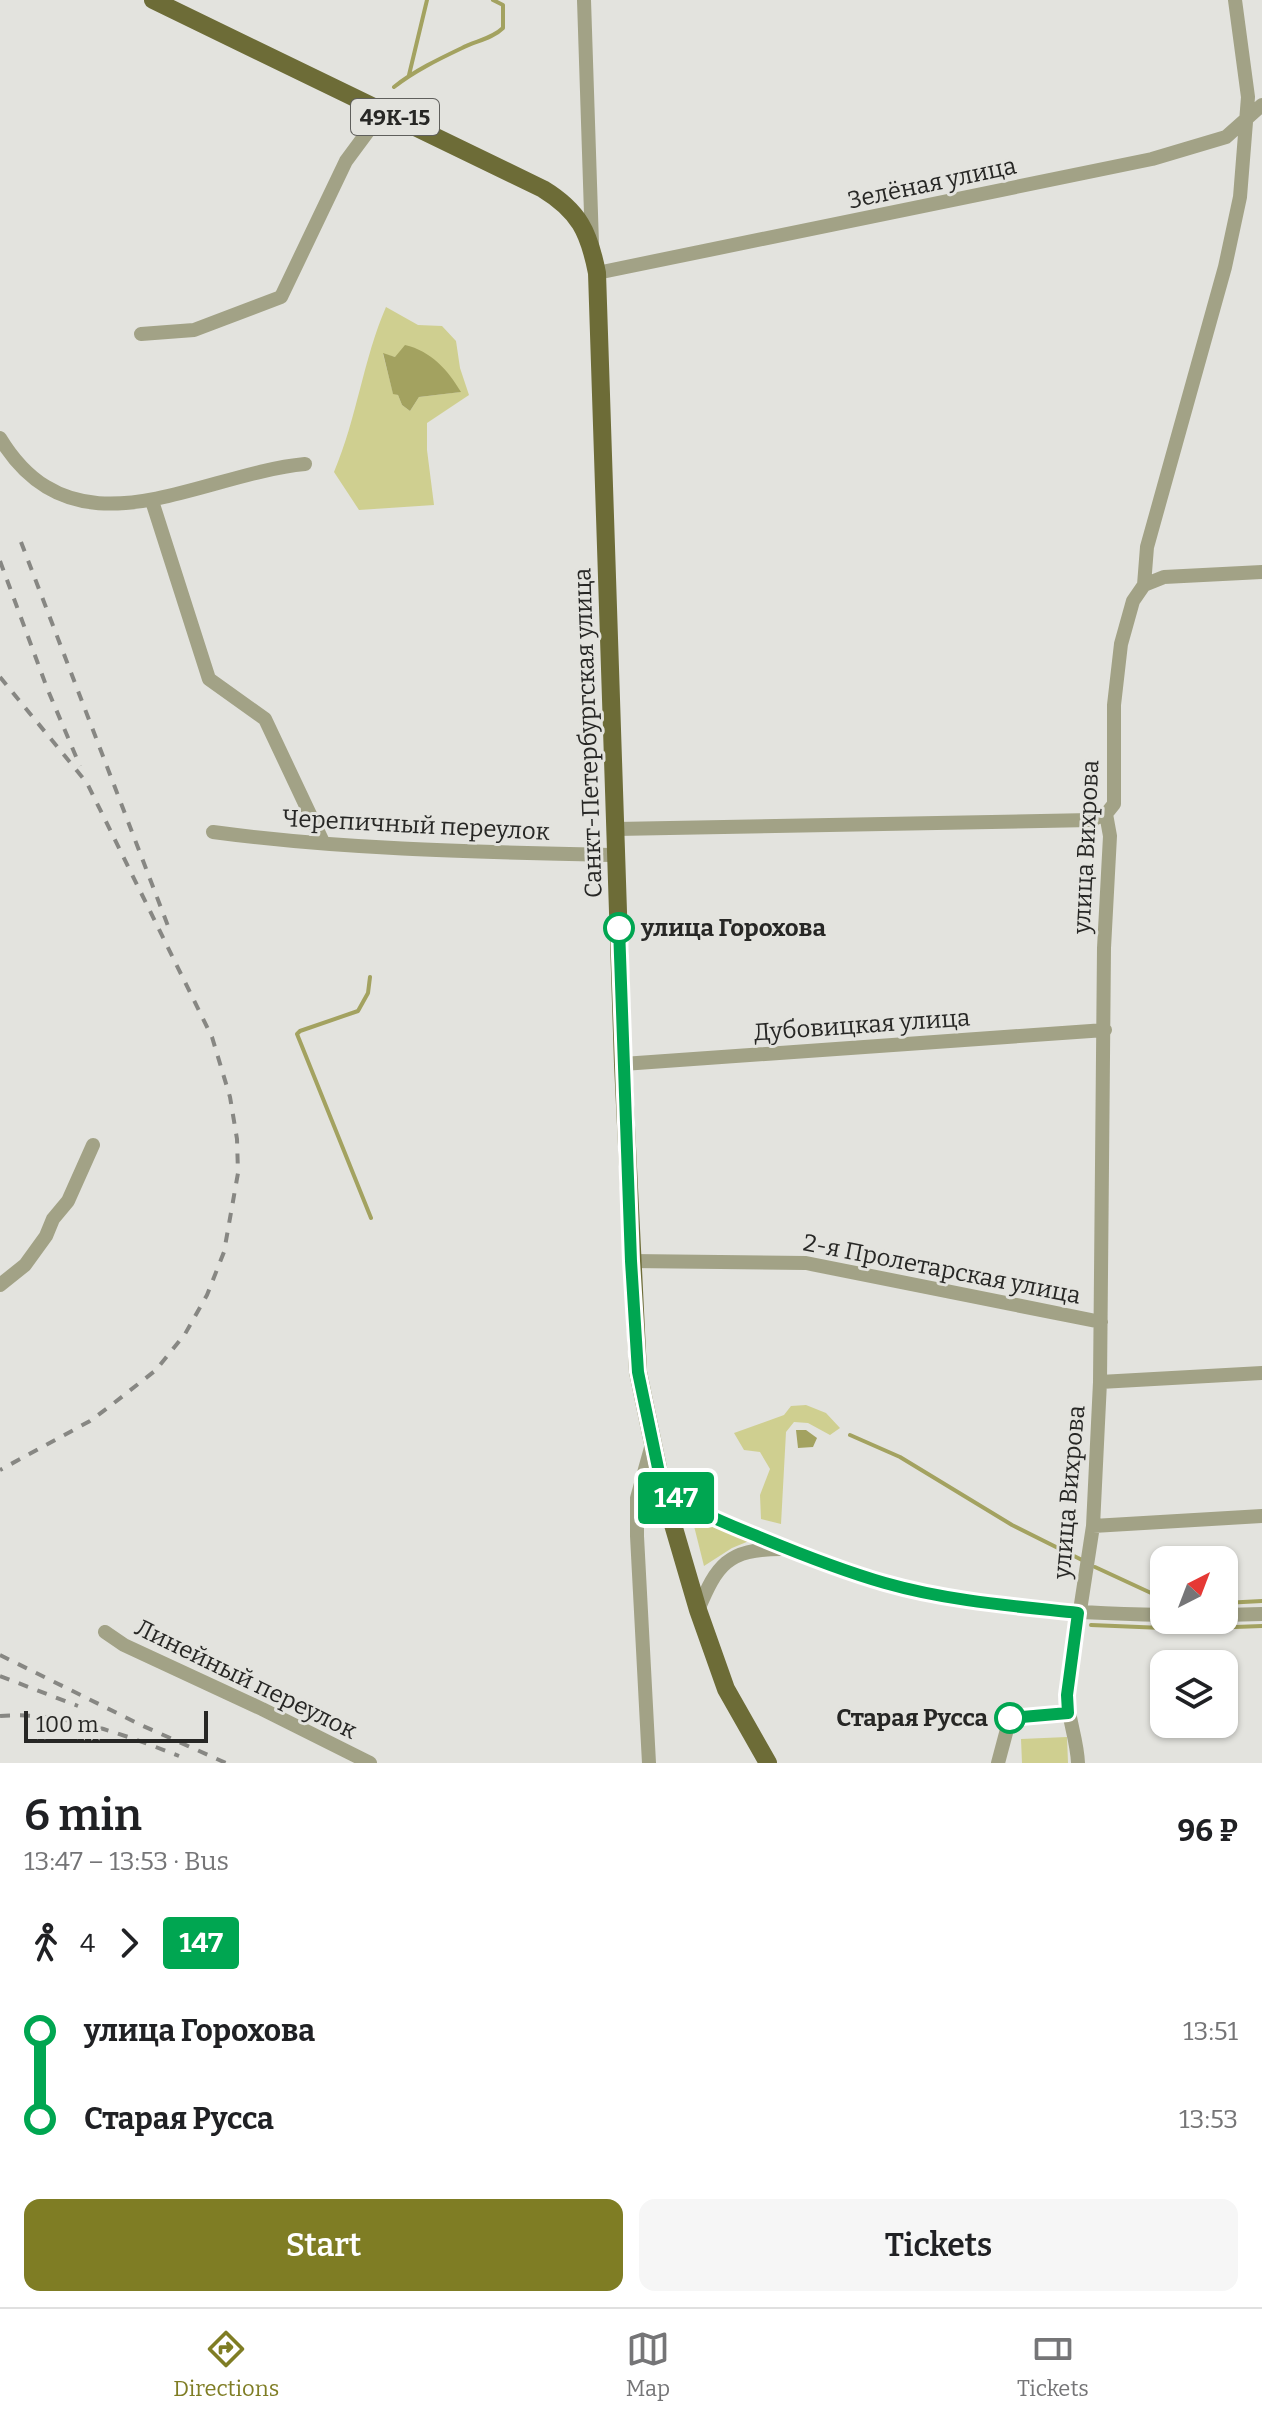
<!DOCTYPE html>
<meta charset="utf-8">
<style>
body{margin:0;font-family:Bitter,serif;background:#f6f6f6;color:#202124;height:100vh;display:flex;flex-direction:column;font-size:30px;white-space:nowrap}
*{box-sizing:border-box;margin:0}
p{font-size:26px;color:#757577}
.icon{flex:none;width:44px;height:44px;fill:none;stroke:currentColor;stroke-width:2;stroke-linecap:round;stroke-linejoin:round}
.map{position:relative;height:1763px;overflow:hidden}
.drawer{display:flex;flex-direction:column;background:#fff;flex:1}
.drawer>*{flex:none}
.badge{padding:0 16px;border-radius:6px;font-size:28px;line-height:52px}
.needle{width:52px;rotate:42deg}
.controls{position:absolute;left:1150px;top:1546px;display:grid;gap:16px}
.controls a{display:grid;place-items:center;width:88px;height:88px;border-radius:16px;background:#fff;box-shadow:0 2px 6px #0004;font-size:40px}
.scale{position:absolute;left:24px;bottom:20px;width:184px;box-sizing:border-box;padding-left:8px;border:4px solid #272725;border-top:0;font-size:22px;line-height:28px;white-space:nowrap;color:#272725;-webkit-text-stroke:6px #e3e3de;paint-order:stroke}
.map>.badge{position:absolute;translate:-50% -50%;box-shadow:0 0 0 4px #fff}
.legs{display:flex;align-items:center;gap:12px;height:88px;padding:0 24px;font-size:26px}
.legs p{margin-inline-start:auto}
.headline{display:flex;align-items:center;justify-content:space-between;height:136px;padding:0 24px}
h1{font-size:44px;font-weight:600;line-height:60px}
.primary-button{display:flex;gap:16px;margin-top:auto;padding:16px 24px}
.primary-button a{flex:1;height:92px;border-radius:16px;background:#7f7d24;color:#fff;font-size:32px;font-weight:600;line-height:92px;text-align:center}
.primary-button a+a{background:#f6f6f6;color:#202124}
ul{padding:0 24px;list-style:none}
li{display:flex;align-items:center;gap:28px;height:88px;font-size:30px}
li i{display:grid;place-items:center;width:12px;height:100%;margin:0 10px;background:currentColor}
li i::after{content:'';width:20px;height:20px;margin:-10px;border:6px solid;border-radius:50%;background:#fff}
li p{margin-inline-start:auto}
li:first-child i{background:linear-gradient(#0000 50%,currentColor 0)}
li:last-child i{background:linear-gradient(currentColor 50%,#0000 0)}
.menu{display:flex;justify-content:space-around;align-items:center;height:112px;border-top:2px solid #e0e0e0;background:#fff;font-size:22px;color:#757577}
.menu a{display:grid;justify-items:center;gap:4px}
.menu .on{color:#7f7d24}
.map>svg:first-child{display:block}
.green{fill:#cfcf90;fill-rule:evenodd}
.water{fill:#a3a260}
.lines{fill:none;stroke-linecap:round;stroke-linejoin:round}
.stream{stroke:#a3a260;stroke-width:4}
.minor{stroke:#a2a286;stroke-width:14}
.major{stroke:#6d6c37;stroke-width:18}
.rail{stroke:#878783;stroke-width:4;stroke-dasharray:10 10;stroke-linecap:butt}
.line-1-casing{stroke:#fff;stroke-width:18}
.line-1{stroke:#00a651;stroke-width:12}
.stop-1-dot{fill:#fff;stroke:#00a651;stroke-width:4}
.labels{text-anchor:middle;stroke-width:6;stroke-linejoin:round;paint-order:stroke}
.shield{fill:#e3e3de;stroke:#5f5f5c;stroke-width:2}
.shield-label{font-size:22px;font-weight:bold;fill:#272725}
.street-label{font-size:24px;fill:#272725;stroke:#e3e3de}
.stop-label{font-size:24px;font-weight:bold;fill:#272725;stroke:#e3e3de;text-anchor:start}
</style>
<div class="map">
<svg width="1262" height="1763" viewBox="0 0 1262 1763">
<rect width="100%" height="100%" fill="#e3e3de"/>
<path class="green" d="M386 307 418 325 442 326 456 341 460 368 469 395 427 423V450L434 505 359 510 334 472C357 418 363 360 386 307ZM383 354 395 357 460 392 419 397 410 411 402 405 398 395 393 393Z
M806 1405 826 1413 840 1428 830 1435 808 1423 794 1422 786 1432 781 1524 761 1519 760 1495 770 1469 760 1452 744 1450 734 1433 784 1415 791 1406Z
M692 1518 749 1541 732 1548 704 1566Z
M1067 1737 1068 1763H1022L1021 1739Z"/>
<path class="water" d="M405 345C431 351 448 370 461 392L419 397 410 411 402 405 398 395 393 394 383 353 395 357Z
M796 1430H806L817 1438 813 1447 798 1448Z"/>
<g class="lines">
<path class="stream" d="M409 75 427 0
M394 87C414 71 439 59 462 48 475 41 492 39 503 28V5L493 0
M370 977 368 993 358 1011 300 1031 297 1034 371 1218
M850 1435 900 1457 1012 1525 1082 1560
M1095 1567 1164 1599
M1224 1603 1262 1601
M1091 1625 1187 1629
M1208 1628 1262 1626"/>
<path class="minor" d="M584 0 592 244
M597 273 1152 159 1226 137 1262 105
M141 334 194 330 281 297 346 161 383 111
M0 438C75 562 199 474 305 464
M152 501 209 679 265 719 323 842
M1144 585 1164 577 1262 572
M616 829 1091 820 1106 814
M213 832C347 850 482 852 616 855
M623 1064 1105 1030
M631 1261 806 1263 1101 1322
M0 1285 25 1265 46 1236 53 1219 68 1201 93 1145
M1100 1382 1262 1373
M662 1488C693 1512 729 1524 765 1539 804 1555 845 1572 886 1583 976 1608 1071 1613 1164 1615
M1093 1526 1262 1516
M698 1610C717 1565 727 1549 781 1549
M1224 1615 1262 1614
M105 1632 124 1645 262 1709 370 1763
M649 1763 637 1536V1498L652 1444
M998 1763 1010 1718 1068 1713
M1078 1763C1077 1739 1068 1719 1067 1695L1093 1526 1100 1382 1104 948 1110 836 1106 814 1114 804V705L1121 644 1133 601 1144 585 1147 547 1225 267 1240 197 1248 97 1235 0"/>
<path class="major" d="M153 0 543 189C579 211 589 232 597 273L623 1064 638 1372 662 1487 698 1610 726 1689 768 1763"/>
<path class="rail" d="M21 542 168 926
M0 561 47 688 80 766
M0 677 87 783 212 1037 230 1097 237 1139 238 1173 224 1252 207 1295 185 1334 156 1370 114 1403 90 1421 0 1470
M0 1655 141 1725 226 1763
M0 1676 78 1706
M0 1716C62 1711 123 1734 179 1756"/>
</g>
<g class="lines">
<defs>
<path id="line-1" d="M619 928 631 1261 638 1372 662 1487C691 1510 725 1523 759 1537 800 1554 843 1571 885 1583 948 1601 1014 1606 1078 1613L1067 1695 1068 1713 1010 1718"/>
</defs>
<use href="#line-1" class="line-1-casing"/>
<use href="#line-1" class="line-1"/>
</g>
<g class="stop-1-dot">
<circle cx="619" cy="928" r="14"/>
<circle cx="1010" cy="1718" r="14"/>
</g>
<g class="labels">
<rect class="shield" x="351" y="99" width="88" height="36" rx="6"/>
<g class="shield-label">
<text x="395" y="125">49К-15</text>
</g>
<g class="street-label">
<text transform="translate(932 183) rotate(-12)" y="8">Зелёная улица</text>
<text transform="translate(588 733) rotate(-92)" y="8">Санкт-Петербургская улица</text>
<text transform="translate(416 825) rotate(3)" y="8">Черепичный переулок</text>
<text transform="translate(1086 847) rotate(-87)" y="8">улица Вихрова</text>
<text transform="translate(862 1025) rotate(-4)" y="8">Дубовицкая улица</text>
<text transform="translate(942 1269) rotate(11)" y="8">2-я Пролетарская улица</text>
<text transform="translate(1069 1492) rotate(-85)" y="8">улица Вихрова</text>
<text transform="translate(246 1679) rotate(26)" y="8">Линейный переулок</text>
</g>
<g class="stop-label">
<text x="641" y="936">улица Горохова</text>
<text x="988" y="1726" text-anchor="end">Старая Русса</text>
</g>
</g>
</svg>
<div class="controls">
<a><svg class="needle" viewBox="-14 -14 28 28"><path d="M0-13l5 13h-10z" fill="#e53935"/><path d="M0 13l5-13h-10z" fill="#757577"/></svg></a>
<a><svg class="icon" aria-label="layers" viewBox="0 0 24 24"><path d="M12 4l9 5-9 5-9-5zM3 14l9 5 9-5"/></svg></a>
</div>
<div class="scale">100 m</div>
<b class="badge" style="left:676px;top:1498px;background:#00a651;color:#fff">147</b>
</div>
<section class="drawer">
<div class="headline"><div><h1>6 min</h1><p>13:47 – 13:53 · Bus</p></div><b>96 ₽</b></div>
<div class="legs"><svg class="icon" aria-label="walk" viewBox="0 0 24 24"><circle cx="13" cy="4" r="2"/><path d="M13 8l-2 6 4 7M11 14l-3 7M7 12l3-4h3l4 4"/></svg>4<svg class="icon" aria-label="forward" viewBox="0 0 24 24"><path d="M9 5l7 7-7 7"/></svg><b class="badge" style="background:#00a651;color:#fff">147</b></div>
<ul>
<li><i style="color:#00a651"></i><b>улица Горохова</b><p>13:51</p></li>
<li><i style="color:#00a651"></i><b>Старая Русса</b><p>13:53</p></li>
</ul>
<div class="primary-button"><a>Start</a><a>Tickets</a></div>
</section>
<nav class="menu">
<a class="on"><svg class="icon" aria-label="directions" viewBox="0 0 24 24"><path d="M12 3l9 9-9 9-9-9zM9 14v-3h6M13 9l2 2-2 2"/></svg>Directions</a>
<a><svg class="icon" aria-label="map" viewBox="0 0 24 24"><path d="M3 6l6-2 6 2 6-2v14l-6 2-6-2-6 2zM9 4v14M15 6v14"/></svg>Map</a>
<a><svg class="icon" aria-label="tickets" viewBox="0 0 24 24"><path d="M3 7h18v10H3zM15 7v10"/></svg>Tickets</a>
</nav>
